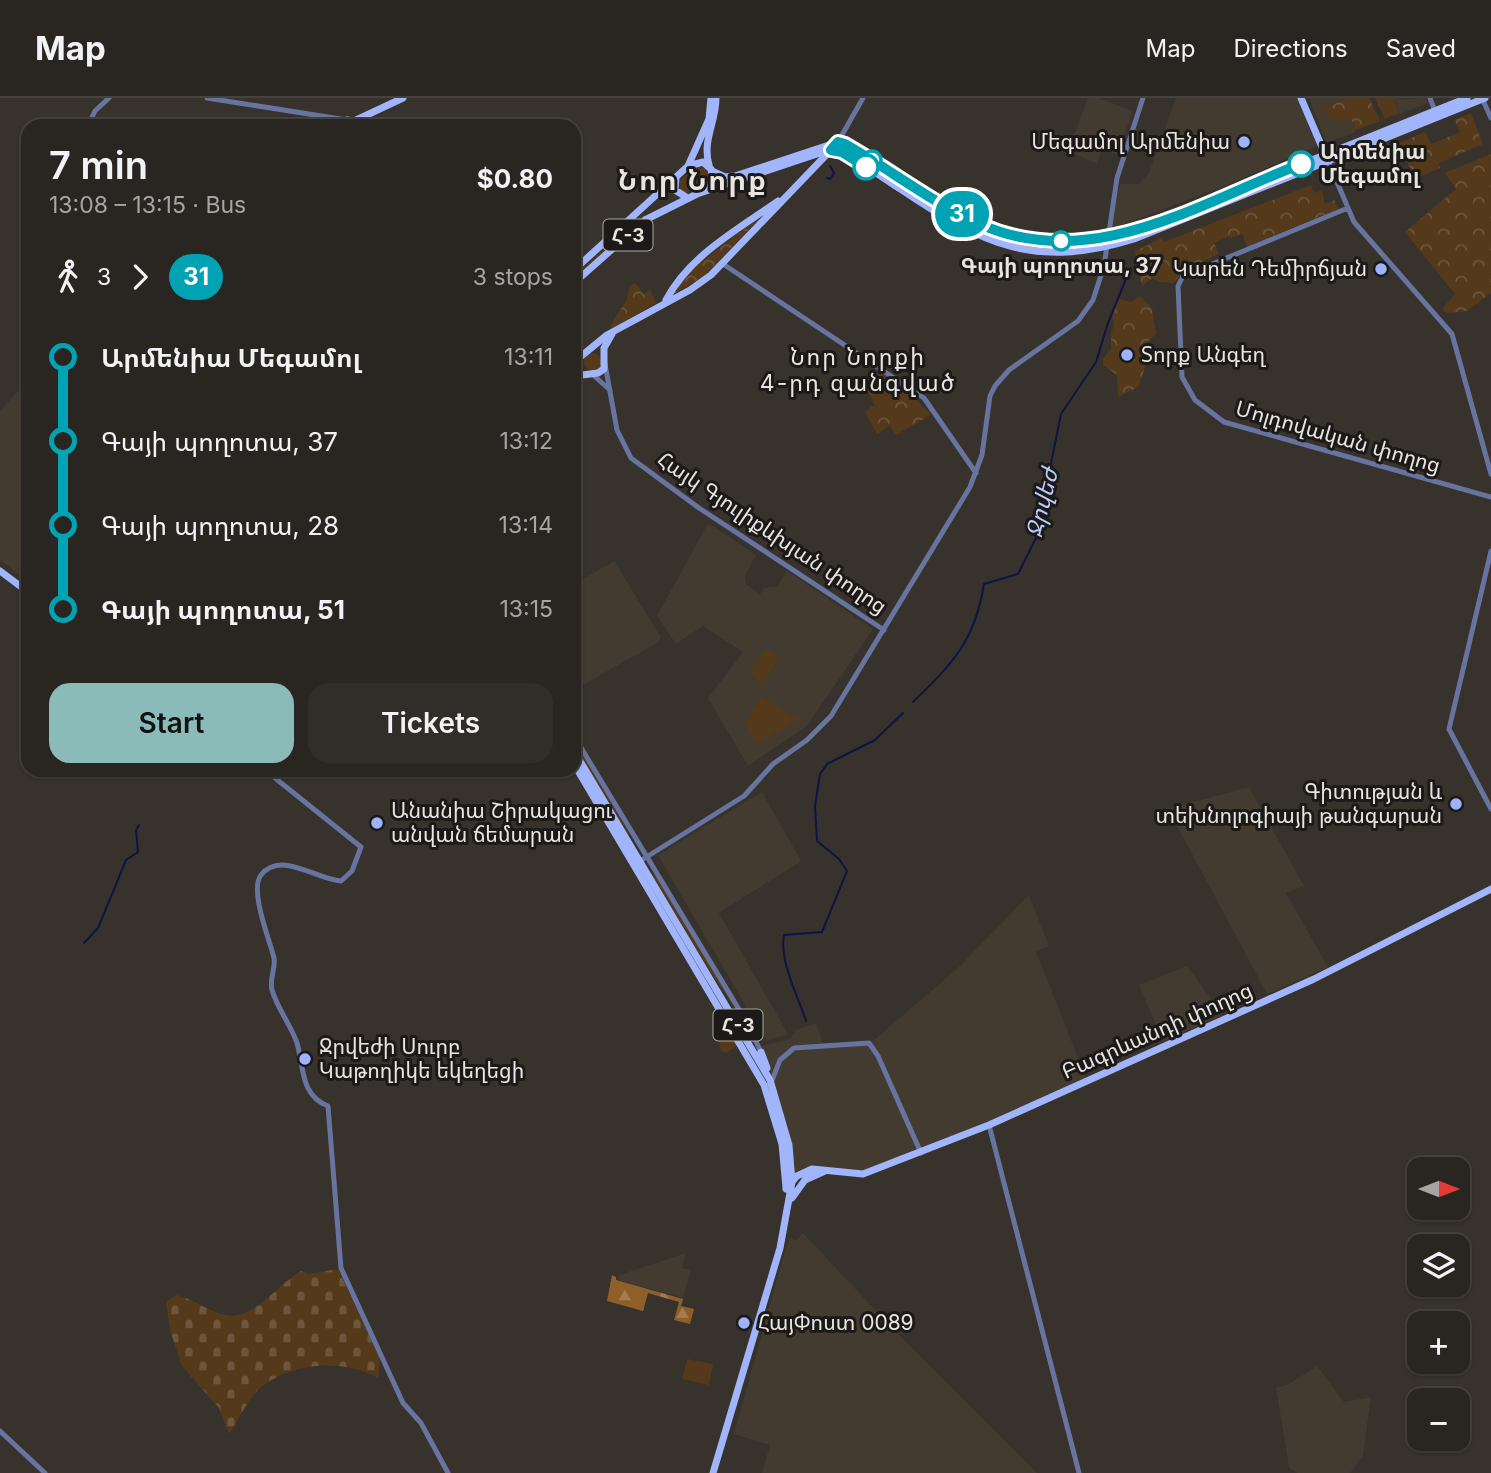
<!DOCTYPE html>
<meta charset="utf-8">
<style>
body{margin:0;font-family:Inter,"Noto Sans Armenian",sans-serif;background:#312e2a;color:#f1f3f6;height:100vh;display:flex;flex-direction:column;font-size:26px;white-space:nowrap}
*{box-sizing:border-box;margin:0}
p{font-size:23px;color:#a5a5a5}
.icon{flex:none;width:38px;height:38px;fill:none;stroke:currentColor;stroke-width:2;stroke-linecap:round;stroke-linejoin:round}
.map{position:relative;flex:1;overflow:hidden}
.details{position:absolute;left:21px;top:21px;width:560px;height:658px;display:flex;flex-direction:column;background:#292621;border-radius:21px;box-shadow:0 2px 5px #0004,0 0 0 2px #45433f}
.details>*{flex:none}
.badge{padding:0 14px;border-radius:23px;font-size:24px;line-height:46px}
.needle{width:46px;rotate:90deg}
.tools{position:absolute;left:1407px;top:1059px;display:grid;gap:14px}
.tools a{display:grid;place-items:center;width:63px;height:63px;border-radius:14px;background:#292621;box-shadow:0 2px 5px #0004,0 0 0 2px #45433f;font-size:35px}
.map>.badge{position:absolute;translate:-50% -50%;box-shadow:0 0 0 4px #fff}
.legs{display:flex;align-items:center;gap:10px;height:77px;padding:0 28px;font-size:23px}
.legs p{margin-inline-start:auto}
.overview{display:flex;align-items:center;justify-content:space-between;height:119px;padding:0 28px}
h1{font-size:38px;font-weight:600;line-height:52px}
.primary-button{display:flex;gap:14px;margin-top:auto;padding:14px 28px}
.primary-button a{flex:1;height:80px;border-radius:21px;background:#8bbbb9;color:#111;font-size:28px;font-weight:600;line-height:80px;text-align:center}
.primary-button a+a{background:#312e2a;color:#f1f3f6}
ul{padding:0 28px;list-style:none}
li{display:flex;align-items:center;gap:24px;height:84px;font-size:26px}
li i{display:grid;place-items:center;width:10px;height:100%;margin:0 9px;background:currentColor}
li i::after{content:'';width:18px;height:18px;margin:-9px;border:5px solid;border-radius:50%;background:#292621}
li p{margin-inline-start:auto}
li:first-child i{background:linear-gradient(#0000 50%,currentColor 0)}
li:last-child i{background:linear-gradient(currentColor 50%,#0000 0)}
header{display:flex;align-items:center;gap:42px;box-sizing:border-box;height:98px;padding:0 35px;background:#292621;border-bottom:2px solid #45433f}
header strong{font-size:33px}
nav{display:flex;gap:38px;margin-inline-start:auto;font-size:24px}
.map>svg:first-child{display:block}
.built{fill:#433a30}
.grass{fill:#55391b}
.forest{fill:url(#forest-firs)}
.cemetery{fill:url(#cemetery-stones)}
.park{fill:url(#park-crowns)}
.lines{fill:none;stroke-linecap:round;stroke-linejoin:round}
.stream{stroke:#0e1446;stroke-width:2}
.minor{stroke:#67749f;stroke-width:5}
.major{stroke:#a1b5fc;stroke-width:7}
.line-1-casing{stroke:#fff;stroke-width:16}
.line-1{stroke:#00a3b4;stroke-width:10}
.poi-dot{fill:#9eb3fd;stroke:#1c1a18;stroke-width:2.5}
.stop-1-dot{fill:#fff;stroke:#00a3b4;stroke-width:3.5}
.labels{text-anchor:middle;stroke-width:6;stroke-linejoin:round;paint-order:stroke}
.shield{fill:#1c1a18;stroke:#aba8a5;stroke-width:2}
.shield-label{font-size:19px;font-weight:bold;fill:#e8e5e1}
.poi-label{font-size:21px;fill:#e8e5e1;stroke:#1c1a18;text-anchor:start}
.stop-label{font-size:21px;font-weight:bold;fill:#e8e5e1;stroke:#1c1a18;text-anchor:start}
.street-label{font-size:21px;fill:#e8e5e1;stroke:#1c1a18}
.neighbourhood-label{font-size:23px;letter-spacing:2px;fill:#e8e5e1;stroke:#1c1a18}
.water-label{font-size:23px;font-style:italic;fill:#bacafd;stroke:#1c1a18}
.district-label{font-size:28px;font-weight:bold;letter-spacing:2px;fill:#e8e5e1;stroke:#1c1a18}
</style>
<header>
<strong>Map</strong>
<nav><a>Map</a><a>Directions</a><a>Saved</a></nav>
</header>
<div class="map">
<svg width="1491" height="1375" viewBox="0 0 1491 1375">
<defs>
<pattern id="forest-firs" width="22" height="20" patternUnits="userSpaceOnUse" patternTransform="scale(1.75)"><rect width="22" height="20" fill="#8f5f2a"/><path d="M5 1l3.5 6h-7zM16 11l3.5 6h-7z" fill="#a47d53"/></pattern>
<pattern id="cemetery-stones" width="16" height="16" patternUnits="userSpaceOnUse" patternTransform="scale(1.75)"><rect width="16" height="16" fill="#55391b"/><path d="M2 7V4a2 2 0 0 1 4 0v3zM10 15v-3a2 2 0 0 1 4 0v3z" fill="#6d563c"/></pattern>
<pattern id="park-crowns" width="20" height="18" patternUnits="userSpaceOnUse" patternTransform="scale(1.75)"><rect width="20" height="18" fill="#55391b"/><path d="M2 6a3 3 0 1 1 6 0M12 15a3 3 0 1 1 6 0" fill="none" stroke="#6d563c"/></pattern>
</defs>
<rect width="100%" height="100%" fill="#37322c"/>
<path class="built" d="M1088 0H1099L1133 13 1117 57 1102 51 1097 66 1068 53Z
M1176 0H1297L1317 48 1232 85 1109 132 1120 86H1139L1149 74Z
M1309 0H1348L1326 9 1337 20 1351 21 1356 34 1326 45Z
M1426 0 1428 5 1400 16 1394 1Z
M18 293 28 302V483L0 462V313Z
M708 425 756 457 745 478 746 486 760 496 764 490 777 489 787 473 873 531 807 628 748 668 708 600 743 554 703 528 676 546 657 518Z
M614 463 661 539 659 544 574 592V486Z
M1249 689 1304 788 1286 795 1328 869 1267 896 1168 711Z
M762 694 801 763 719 815 788 936 766 943 658 757Z
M1029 797 1049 848 1036 853 1086 980 995 1023 863 1075 834 1071 794 1076 789 1034 761 948 790 941 796 932 816 925 823 945 873 943 958 870Z
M1187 868 1223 917 1163 944 1139 887Z
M803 1135 894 1232 1037 1375H762L770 1347 734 1336 785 1152 791 1139 796 1143Z
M686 1155 682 1170 691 1172 683 1200 618 1182 619 1177Z
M1317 1268 1344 1304 1371 1299 1363 1357 1350 1375H1297L1289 1369 1276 1290 1289 1286Z"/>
<path class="grass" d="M859 58C916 93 975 140 1044 146 1061 148 1080 146 1098 145V148C1081 149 1061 153 1044 151 973 143 916 98 858 60Z
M694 68 708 71 709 83 685 95 680 92 679 84Z
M644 116 645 118 574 181V178Z
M584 264a9 9 0 1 1 18 0a9 9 0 1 1-18 0Z
M765 551 779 560 763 586 749 577Z
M761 598 799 622 757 646 744 625Z
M574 641 630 737 627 739 574 649Z
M649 773 659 781 745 926 701 860Z
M726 927 738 947 726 955 721 953 716 934Z
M687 1261 713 1266 709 1287 682 1281Z"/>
<path class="forest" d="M612 1177 616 1179V1182L683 1201 681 1208 694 1211 690 1226 674 1222 679 1204 648 1195 643 1213 607 1203Z"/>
<path class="cemetery" d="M338 1171 380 1260 378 1280C345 1261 295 1264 264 1287 247 1299 241 1320 229 1336L219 1310 182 1268 170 1232 166 1204 176 1197C194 1201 207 1213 226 1217 253 1222 280 1185 301 1173L308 1176Z"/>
<path class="park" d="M1348 0H1369L1380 23 1356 32 1351 21 1331 22 1325 10Z
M1375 0H1397L1394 2 1399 15 1385 21Z
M1471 15 1483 46 1439 65 1440 70 1415 81 1399 45 1425 34 1431 46 1460 34 1455 22Z
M1491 56V195L1467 213 1446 215 1442 211 1455 196 1405 134 1456 91 1445 75Z
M1311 87 1314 95 1322 92 1325 106 1334 102 1339 111 1247 148 1242 136 1231 140 1230 138 1214 145 1219 156C1206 163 1183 169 1174 185L1159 184 1152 180 1142 188 1135 153 1162 140 1164 144Z
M763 117 703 179 672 197 688 174Z
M635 185 643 196 650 192 656 205 612 231 610 228 626 203 630 188Z
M1140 198 1152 210 1156 236C1145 245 1137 255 1146 267L1138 289 1118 299 1117 277 1103 267V260L1111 251V235L1114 228 1112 216 1118 201 1132 204Z
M882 275 910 296 931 317 896 337 890 328 877 336 865 314 875 307 864 287Z"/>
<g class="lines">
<path class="stream" d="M827 80 830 81 834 75 830 68
M913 604C953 565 975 543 984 486L1018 476 1042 428 1047 385 1061 316 1096 264 1108 225 1130 171
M84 845 98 830 126 762 138 754 136 732 139 727
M806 923C798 898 779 863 784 837L822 834 847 773 839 761 817 743 815 708 820 676 827 666 875 642 903 615"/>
<path class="minor" d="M207 0 347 22
M1430 0 1435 13
M1482 0 1491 20
M326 20 345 28
M88 28 95 13 109 0
M838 44 863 0
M1328 63 1354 124 1452 236 1491 376
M1348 110 1183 178 1178 188 1182 279 1195 302 1224 324 1491 399
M723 166 924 300 976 375
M605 266 617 332 631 360 699 410 884 532
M592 276 610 292
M1491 453 1449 631 1491 711
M574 638 746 923 761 954
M265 672 361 749 352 773 341 783C317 782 281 752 261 777 249 792 270 843 274 860 276 870 269 881 272 892 277 910 291 927 297 945 304 969 300 997 328 1008L341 1170 403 1305 421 1325 448 1375
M637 765 744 698 773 666 807 642 831 618 970 389 982 357 990 298 995 288 1009 272 1078 223 1093 202 1104 168 1117 80 1143 0
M733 914 746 931
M771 985 780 962 794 950 869 945 878 958 921 1055
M989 1027 1079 1375
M0 1333 45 1375"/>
<path class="major" d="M1301 0 1325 56
M354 23 403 0
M345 28 347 22 354 23
M709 67C702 42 716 25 716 0
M688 68 709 21 711 0
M712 73 725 79 735 78 838 44 972 122C1023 146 1081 151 1134 133L1467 0
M676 80 675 92 686 99
M700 95 826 53 837 52C860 62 881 79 902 92 983 146 1035 172 1134 141L1485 0
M574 172 688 68 703 64 711 71 713 82 707 91 645 122 574 185
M666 202C690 157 737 132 778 103
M574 264 607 237 690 192 711 177 829 54
M574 278 598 275 604 271V250L612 236
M0 473 28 494
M574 653 770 982 789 1047 792 1084 780 1150 713 1375
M574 666 764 987 782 1046 786 1090
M761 954 767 970
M786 1091 797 1078 812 1071 863 1076 989 1027 1314 881 1491 791
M792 1100 805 1082 825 1073"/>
</g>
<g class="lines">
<defs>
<path id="line-1" d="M866 69 842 54 831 52 838 44 845 46C891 72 934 106 982 127 1092 175 1200 105 1301 66"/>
</defs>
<use href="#line-1" class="line-1-casing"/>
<use href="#line-1" class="line-1"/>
</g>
<g class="poi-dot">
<circle cx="1244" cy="44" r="7"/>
<circle cx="1381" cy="171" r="7"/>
<circle cx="1127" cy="257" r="7"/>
<circle cx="1456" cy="706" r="7"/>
<circle cx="377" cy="725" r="7"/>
<circle cx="305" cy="961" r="7"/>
<circle cx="744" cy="1225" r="7"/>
</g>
<g class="stop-1-dot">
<circle cx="872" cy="62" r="9"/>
<circle cx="1301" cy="66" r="12"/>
<circle cx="866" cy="69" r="12"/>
<circle cx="1061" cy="143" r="9"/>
</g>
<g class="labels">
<g class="shield">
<rect x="603.5" y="121.5" width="49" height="31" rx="5"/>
<rect x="713.5" y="911.5" width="49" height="31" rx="5"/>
</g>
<g class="shield-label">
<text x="628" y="144">Հ-3</text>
<text x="738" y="934">Հ-3</text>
</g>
<g class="poi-label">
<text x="1230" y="51" text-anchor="end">Մեգամոլ Արմենիա</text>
<text x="1367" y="178" text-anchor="end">Կարեն Դեմիրճյան</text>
<text x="1141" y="264">Տորք Անգեղ</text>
<text x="1442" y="701" text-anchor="end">Գիտության և<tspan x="1442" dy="24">տեխնոլոգիայի թանգարան</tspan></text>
<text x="391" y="720">Անանիա Շիրակացու<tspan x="391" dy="24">անվան ճեմարան</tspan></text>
<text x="319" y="956">Ջրվեժի Սուրբ<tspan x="319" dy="24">Կաթողիկե եկեղեցի</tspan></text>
<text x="758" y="1232">ՀայՓոստ 0089</text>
</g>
<g class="stop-label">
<text x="1320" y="61">Արմենիա<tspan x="1320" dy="24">Մեգամոլ</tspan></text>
<text x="1061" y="175" text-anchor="middle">Գայի պողոտա, 37</text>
</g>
<g class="street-label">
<text transform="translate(1338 339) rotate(16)" y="7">Մոլդովական փողոց</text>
<text transform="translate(772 435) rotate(34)" y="7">Հայկ Գյուլիքևխյան փողոց</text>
<text transform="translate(1157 933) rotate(-24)" y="7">Բագրևանդի փողոց</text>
</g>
<g class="neighbourhood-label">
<text x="858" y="267">Նոր Նորքի<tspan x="858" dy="26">4-րդ զանգված</tspan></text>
</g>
<g class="water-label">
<text transform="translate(1042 405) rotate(-76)" y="8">Ջրվեժ</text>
</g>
<g class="district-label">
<text x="693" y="92">Նոր Նորք</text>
</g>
</g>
</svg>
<div class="tools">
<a><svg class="needle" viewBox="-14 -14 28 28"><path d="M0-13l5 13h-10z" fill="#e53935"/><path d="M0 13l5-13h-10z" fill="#a5a5a5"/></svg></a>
<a><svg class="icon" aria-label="layers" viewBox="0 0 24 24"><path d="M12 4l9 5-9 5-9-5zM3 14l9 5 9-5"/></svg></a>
<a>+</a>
<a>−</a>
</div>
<b class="badge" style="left:962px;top:116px;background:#00a3b4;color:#fff">31</b>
<section class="details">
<div class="overview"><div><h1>7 min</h1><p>13:08 – 13:15 · Bus</p></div><b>$0.80</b></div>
<div class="legs"><svg class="icon" aria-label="walk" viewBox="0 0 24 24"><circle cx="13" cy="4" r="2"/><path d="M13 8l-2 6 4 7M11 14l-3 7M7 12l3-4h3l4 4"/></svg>3<svg class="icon" aria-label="forward" viewBox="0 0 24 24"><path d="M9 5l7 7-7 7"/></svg><b class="badge" style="background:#00a3b4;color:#fff">31</b><p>3 stops</p></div>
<ul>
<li><i style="color:#00a3b4"></i><b>Արմենիա Մեգամոլ</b><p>13:11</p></li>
<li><i style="color:#00a3b4"></i><span>Գայի պողոտա, 37</span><p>13:12</p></li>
<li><i style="color:#00a3b4"></i><span>Գայի պողոտա, 28</span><p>13:14</p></li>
<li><i style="color:#00a3b4"></i><b>Գայի պողոտա, 51</b><p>13:15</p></li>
</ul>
<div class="primary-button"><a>Start</a><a>Tickets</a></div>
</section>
</div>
